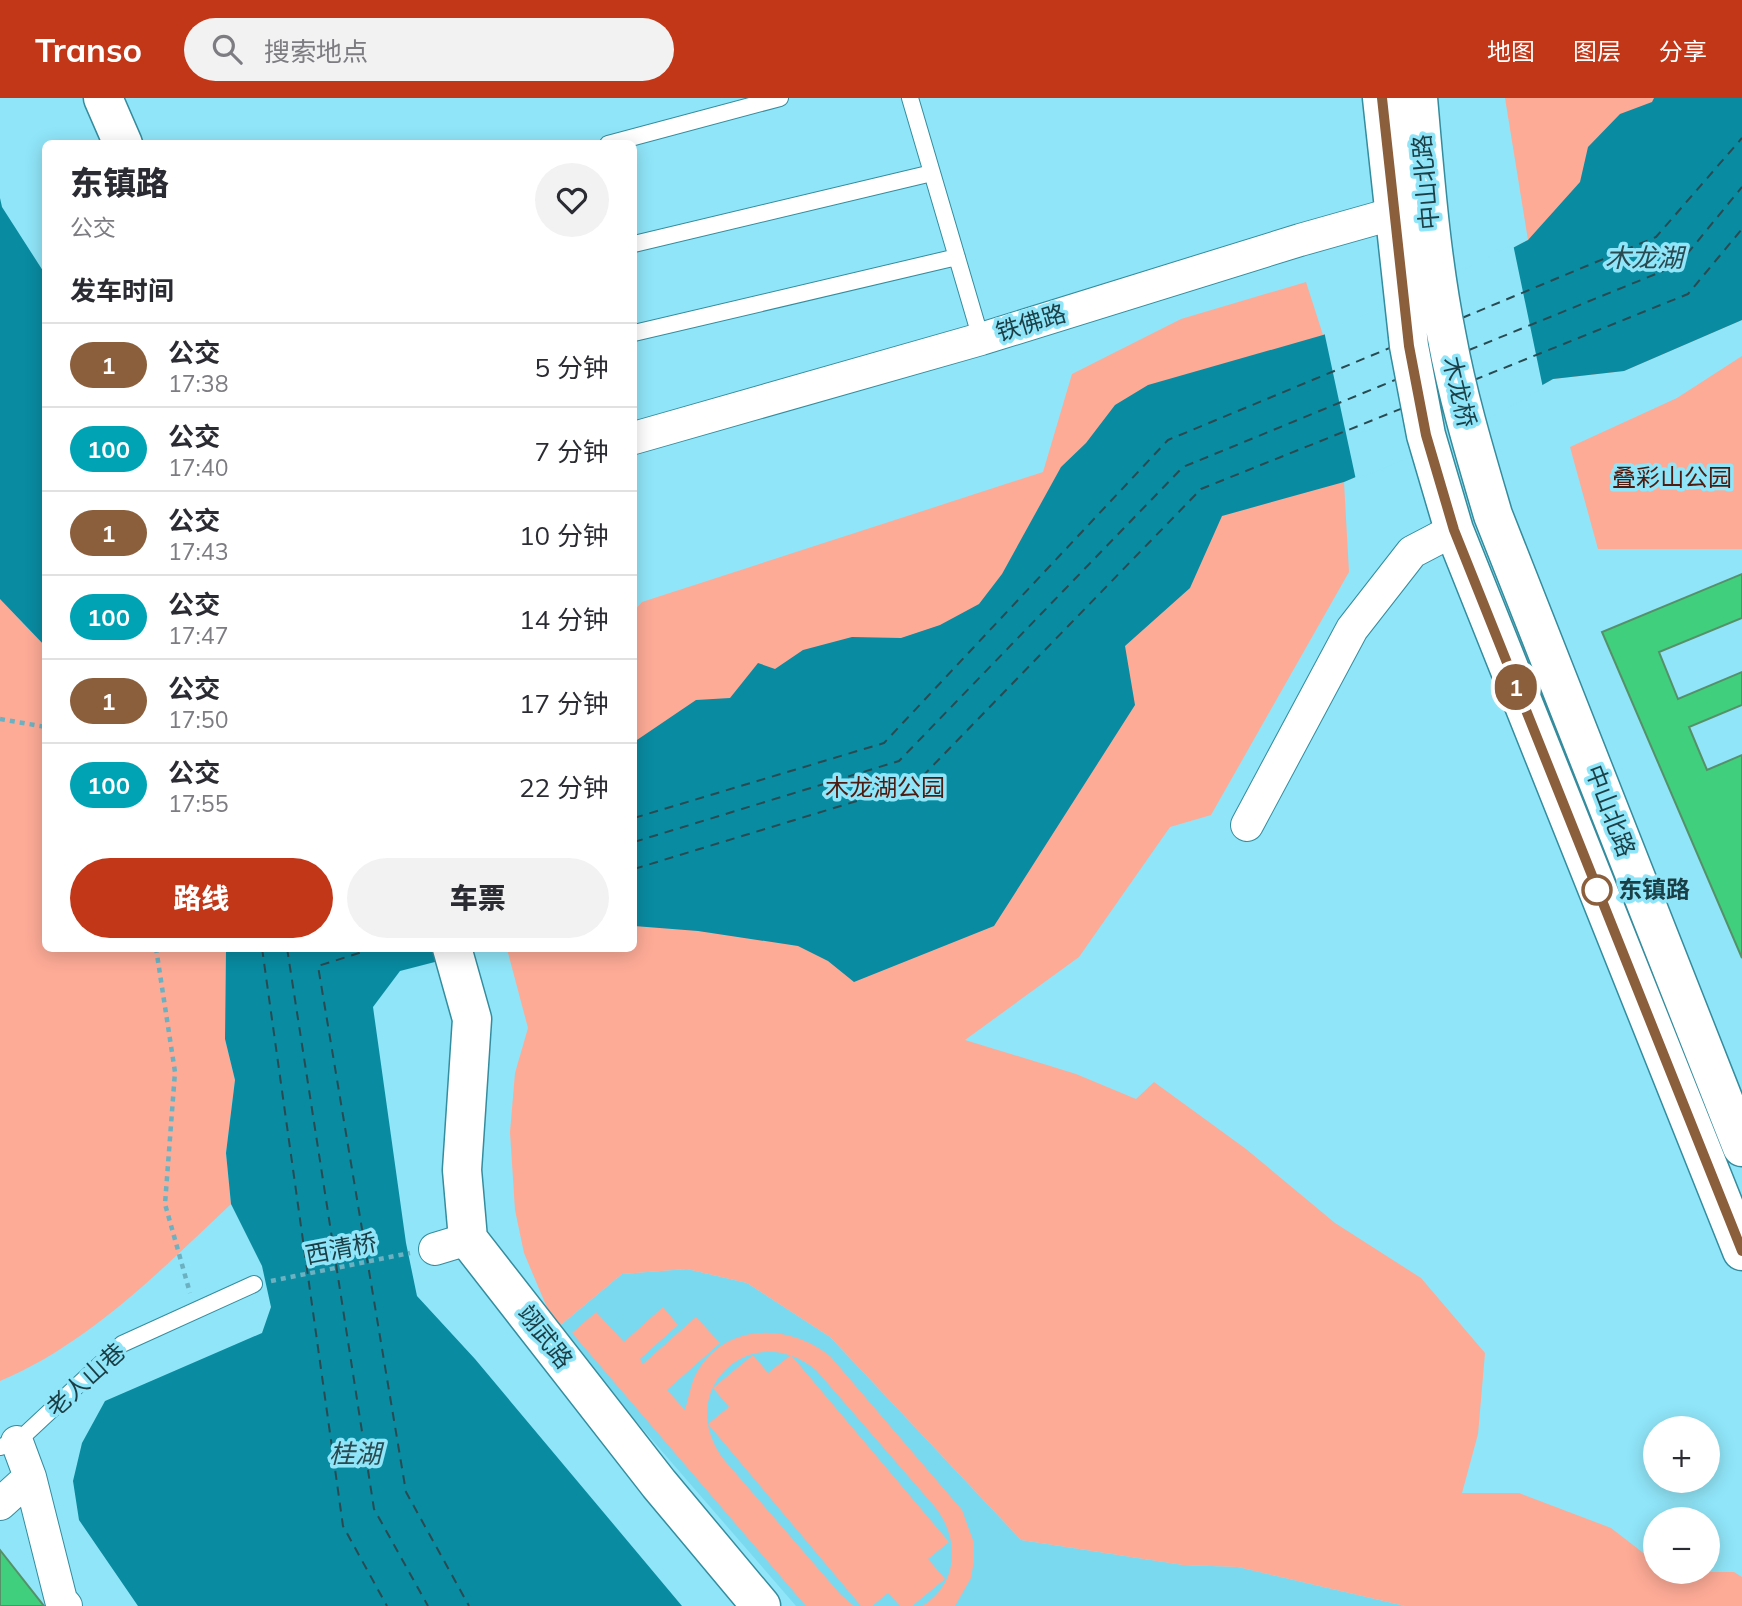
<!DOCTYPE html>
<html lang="zh">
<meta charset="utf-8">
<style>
body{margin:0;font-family:Mulish,"Noto Sans SC",sans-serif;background:#f2f2f3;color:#2b2b33;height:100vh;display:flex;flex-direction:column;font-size:26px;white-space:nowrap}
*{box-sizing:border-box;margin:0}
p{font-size:23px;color:#7c7c81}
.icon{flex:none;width:38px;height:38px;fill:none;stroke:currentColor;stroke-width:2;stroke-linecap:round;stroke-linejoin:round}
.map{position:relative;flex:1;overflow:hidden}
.panel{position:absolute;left:42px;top:42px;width:595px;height:812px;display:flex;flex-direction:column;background:#fff;border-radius:10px;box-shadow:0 4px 18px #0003}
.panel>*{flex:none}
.badge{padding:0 14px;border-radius:23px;font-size:24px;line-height:46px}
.tools{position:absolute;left:1643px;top:1318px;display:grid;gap:14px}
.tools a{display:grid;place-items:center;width:77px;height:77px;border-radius:50%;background:#fff;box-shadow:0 4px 18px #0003;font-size:35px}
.map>.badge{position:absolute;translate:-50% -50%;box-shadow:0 0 0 4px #fff}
h2{padding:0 28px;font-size:26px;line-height:63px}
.round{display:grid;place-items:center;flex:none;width:74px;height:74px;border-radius:37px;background:#f2f2f3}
.summary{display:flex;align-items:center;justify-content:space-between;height:119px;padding:0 28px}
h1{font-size:33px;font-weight:800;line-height:52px}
.cta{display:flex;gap:14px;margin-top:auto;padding:14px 28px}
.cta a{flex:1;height:80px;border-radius:42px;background:#c13718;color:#fff;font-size:28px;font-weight:800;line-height:80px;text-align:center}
.cta a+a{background:#f2f2f3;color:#2b2b33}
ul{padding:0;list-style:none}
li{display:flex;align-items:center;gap:21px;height:84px;padding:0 28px;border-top:2px solid #e1e1e2}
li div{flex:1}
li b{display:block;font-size:26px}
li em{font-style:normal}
li .badge{min-width:77px;font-weight:700;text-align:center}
header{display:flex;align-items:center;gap:42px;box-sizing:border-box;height:98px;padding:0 35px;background:#c13718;color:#fff}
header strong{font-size:33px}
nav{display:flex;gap:38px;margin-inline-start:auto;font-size:24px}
.search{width:490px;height:63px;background:#f2f2f3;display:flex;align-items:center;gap:18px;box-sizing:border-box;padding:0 24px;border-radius:38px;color:#7c7c81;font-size:26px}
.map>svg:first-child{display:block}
.built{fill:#7ad9ee}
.green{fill:#fdab97}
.water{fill:#098ba1}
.pier{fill:#90e5f8}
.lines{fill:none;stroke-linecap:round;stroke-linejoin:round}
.ferry{stroke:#2a4a51;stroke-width:2;stroke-dasharray:9 7;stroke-linecap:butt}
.building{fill:#3fcf7d;stroke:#559069;stroke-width:2}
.lane-casing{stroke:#348c9e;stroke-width:18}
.street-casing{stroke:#348c9e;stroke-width:34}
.secondary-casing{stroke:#348c9e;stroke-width:41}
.highway-casing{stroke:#348c9e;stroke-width:41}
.path{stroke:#6cb1c1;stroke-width:4.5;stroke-dasharray:5 5;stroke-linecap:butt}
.lane{stroke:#fff;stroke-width:16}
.street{stroke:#fff;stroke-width:32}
.secondary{stroke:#fff;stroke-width:38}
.highway{stroke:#fff;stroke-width:38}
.line-casing{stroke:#fff;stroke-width:16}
.line{stroke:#8b5e3c;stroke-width:10}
.stop-dot{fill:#fff;stroke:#8b5e3c;stroke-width:3.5}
.labels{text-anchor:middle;stroke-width:7;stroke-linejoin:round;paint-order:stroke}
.street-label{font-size:24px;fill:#1b3f46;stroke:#90e5f8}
.park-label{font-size:24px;fill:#4e1b10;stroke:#90e5f8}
.stop-label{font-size:24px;font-weight:bold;fill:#1b3f46;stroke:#90e5f8;text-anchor:start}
.water-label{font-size:26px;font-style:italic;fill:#2a4a51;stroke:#90e5f8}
</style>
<header>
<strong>Transo</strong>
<div class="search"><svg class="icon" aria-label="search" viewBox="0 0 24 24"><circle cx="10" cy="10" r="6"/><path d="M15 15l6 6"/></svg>搜索地点</div>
<nav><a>地图</a><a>图层</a><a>分享</a></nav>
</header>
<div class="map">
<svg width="1742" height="1508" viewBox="0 0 1742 1508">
<rect width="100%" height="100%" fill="#90e5f8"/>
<path class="built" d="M687 1171 747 1185 830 1239 1021 1442 1183 1467 1238 1469 1405 1508H796L556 1231 622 1176Z"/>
<path class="green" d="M1505 0H1742V222L1624 273 1553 281 1454 337 1344 384 1349 474 1211 717 1170 729 1079 859 965 942 1076 976 1136 1001 1154 984 1246 1051 1335 1125 1421 1180 1485 1255 1478 1336 1462 1395H1519L1611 1430 1655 1464 1656 1474H1734L1742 1479V1508H1405L1238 1469 1183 1467 1021 1442 830 1239 747 1185 687 1171 622 1176 556 1231 524 1155 515 1112 510 1034 515 975 528 930 507 851 634 850V513L642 504 1043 374 1072 276 1181 221 1306 184 1323 237 1425 196 1528 142Z
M1742 258V451H1598L1570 349 1677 300Z
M0 501 45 548 46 850 226 851 225 941 235 982 226 1055 231 1106C161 1172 90 1245 0 1283Z
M663 1209 678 1227 640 1261 643 1266 696 1219 720 1245 667 1292 685 1312C688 1302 690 1291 694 1280 720 1225 787 1223 830 1258L962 1412 974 1445V1462L971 1480 955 1508H922C959 1486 960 1440 935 1409L816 1272C750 1218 671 1295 725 1363L841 1497 854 1508H806L572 1235 596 1214 624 1244Z
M753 1257 768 1275 791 1257 949 1444 928 1461 945 1481 912 1508H900L888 1495 872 1508H861L708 1326 729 1309 713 1290Z"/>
<path class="water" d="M1654 0H1742V222L1624 273 1553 281 1454 337 1344 384 1222 418 1190 490 1125 548 1135 607 994 828 854 884 828 863 798 848 698 833 634 828V644L696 602 730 600 758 565 775 571 803 552 852 539 901 540 940 527 979 506 1002 476 1061 369 1086 345 1115 307 1148 287 1323 237 1425 196 1528 142 1580 84 1588 49 1620 16 1652 4Z
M0 100 2 109 45 176V548L0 501Z
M226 851H485L400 873 373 909 406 1145 417 1198 475 1261 682 1508H138L79 1422 73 1383 82 1345 105 1303 262 1235 271 1209 262 1168 231 1106 226 1055 235 982 225 941Z"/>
<path class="pier" d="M1513 146 1543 290 1455 340 1356 382 1324 233 1424 193Z"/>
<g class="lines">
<path class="ferry" d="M1462 220 1656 139 1742 40
M1469 252 1678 167 1742 89
M1474 282 1688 196 1742 131
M634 720 884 645 1168 342 1392 249
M634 744 899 663 1183 369 1395 282
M634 771 916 685 1201 391 1403 310
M262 850 343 1428 387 1508
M287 850 374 1411 428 1508
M375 850 318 868 406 1394 469 1508"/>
</g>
<path class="building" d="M1742 476V520L1659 554 1678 601 1742 574V607L1689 629 1707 672 1742 657V860L1602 534Z
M0 1452 44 1508H0Z"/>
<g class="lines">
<defs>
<path id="lane" d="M910 0 981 241
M608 46 780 0
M634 146 932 75
M634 235 957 159
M0 1349 17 1344 122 1246 254 1186"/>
<path id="street" d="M634 340 981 241 1300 142 1392 116 1419 112
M1247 727 1352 531 1412 454 1454 432
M435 1151 468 1141
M17 1344 30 1379 61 1502 66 1508
M0 1406 30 1379"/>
<path id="secondary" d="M103 0 123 46
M452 850 472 921 462 1072 468 1141 659 1386 761 1508"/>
<path id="highway" d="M1382 0 1409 248 1426 337 1454 432 1742 1153
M1418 0C1425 80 1431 161 1447 240 1458 300 1476 359 1493 417L1742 1049"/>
</defs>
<use href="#lane" class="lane-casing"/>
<use href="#street" class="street-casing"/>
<use href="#secondary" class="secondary-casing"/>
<use href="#highway" class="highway-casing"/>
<path class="path" d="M0 621 46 629
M156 850 175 974 165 1106 190 1195
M271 1183 410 1155"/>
<use href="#lane" class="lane"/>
<use href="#street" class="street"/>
<use href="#secondary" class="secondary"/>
<use href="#highway" class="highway"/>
</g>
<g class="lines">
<defs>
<path id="line" d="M1382 0 1409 248 1426 337 1454 432 1742 1153"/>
</defs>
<use href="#line" class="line-casing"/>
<use href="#line" class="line"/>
</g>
<circle class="stop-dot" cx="1597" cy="792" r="14"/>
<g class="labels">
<g class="street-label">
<text transform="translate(1426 84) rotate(-95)" y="8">中山北路</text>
<text transform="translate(1031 225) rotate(-17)" y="8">铁佛路</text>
<text transform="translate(1459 294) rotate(77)" y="8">木龙桥</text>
<text transform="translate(1610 713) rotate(69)" y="8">中山北路</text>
<text transform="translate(341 1151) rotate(-11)" y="8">西清桥</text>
<text transform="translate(545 1239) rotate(52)" y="8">翊武路</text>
<text transform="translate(86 1282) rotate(-42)" y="8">老人山巷</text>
</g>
<g class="park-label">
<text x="1672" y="388">叠彩山公园</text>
<text x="885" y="698">木龙湖公园</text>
</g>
<g class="stop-label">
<text x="1618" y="800">东镇路</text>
</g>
<g class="water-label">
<text x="1644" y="169">木龙湖</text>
<text x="355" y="1365">桂湖</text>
</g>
</g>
</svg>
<div class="tools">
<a>+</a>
<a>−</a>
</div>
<b class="badge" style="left:1516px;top:589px;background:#8b5e3c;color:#fff">1</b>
<section class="panel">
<div class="summary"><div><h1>东镇路</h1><p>公交</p></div><a class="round"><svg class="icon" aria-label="heart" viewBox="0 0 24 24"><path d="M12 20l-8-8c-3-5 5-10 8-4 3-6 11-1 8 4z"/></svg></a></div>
<h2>发车时间</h2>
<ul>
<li><span class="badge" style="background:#8b5e3c;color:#fff">1</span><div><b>公交</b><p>17:38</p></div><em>5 分钟</em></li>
<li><span class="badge" style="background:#00a3b4;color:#fff">100</span><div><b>公交</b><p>17:40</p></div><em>7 分钟</em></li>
<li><span class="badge" style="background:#8b5e3c;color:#fff">1</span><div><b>公交</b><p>17:43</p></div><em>10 分钟</em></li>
<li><span class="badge" style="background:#00a3b4;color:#fff">100</span><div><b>公交</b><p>17:47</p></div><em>14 分钟</em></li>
<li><span class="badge" style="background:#8b5e3c;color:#fff">1</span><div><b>公交</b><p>17:50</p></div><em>17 分钟</em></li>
<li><span class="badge" style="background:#00a3b4;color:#fff">100</span><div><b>公交</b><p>17:55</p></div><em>22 分钟</em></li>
</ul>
<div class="cta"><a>路线</a><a>车票</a></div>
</section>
</div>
